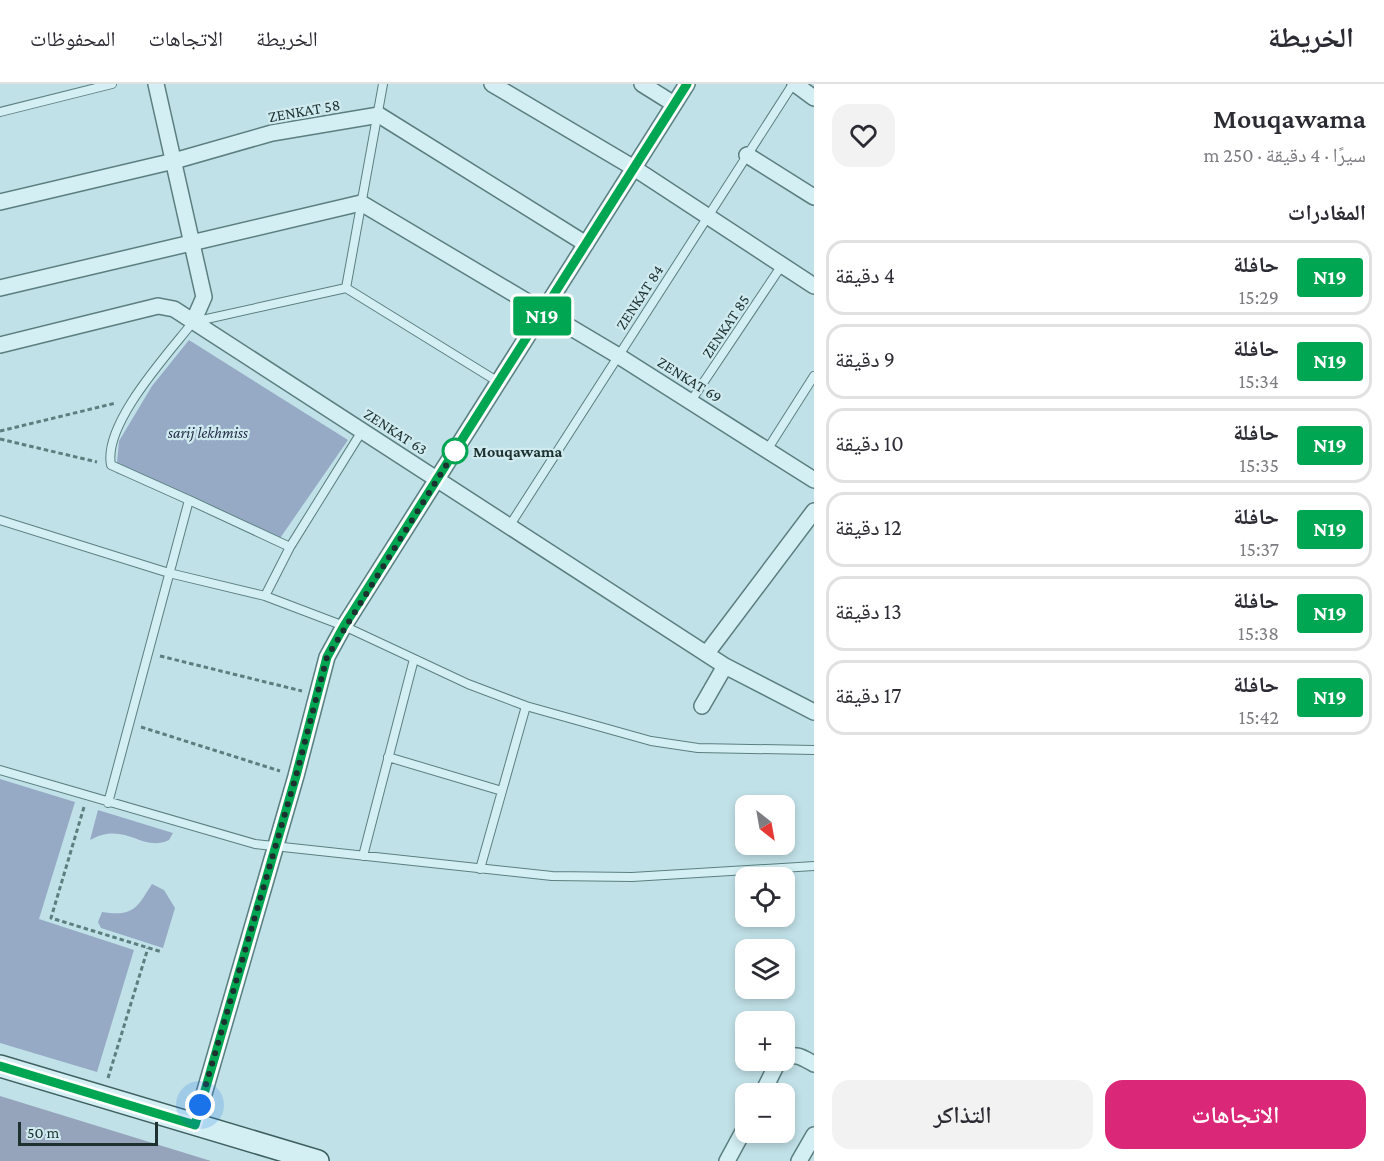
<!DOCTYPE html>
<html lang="ar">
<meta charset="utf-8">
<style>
body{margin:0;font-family:"Crimson Pro","Noto Naskh Arabic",serif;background:#f2f2f3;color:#2b2b33;direction:rtl;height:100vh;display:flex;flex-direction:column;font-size:22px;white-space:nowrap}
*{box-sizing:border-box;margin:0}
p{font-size:20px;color:#7c7c81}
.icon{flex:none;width:33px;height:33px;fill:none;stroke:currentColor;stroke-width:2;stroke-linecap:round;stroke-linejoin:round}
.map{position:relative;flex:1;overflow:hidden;direction:ltr}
.details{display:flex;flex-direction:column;background:#fff;width:570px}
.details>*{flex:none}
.badge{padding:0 12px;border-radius:4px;font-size:21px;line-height:39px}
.needle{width:39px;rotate:149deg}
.buttons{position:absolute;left:735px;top:711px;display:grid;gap:12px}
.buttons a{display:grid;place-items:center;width:60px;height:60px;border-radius:12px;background:#fff;box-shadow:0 3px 9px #0003;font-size:30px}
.scale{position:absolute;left:18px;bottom:15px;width:140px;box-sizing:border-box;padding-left:6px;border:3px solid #1d3130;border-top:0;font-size:16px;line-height:21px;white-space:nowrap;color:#1d3130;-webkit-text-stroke:4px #d0ebf0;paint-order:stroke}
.you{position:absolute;width:30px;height:30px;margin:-15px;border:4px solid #fff;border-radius:50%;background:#1a73e8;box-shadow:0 0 0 9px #1a73e833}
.map>.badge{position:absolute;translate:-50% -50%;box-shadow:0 0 0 3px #fff}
h2{padding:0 18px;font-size:22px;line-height:54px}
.round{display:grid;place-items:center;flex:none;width:63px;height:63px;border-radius:18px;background:#f2f2f3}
.head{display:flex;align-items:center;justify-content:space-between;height:102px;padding:0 18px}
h1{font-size:28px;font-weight:600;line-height:45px}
.cta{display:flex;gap:12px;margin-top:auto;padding:12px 18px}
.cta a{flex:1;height:69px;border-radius:18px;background:#db2777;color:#fff;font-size:24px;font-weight:600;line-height:69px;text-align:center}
.cta a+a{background:#f2f2f3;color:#2b2b33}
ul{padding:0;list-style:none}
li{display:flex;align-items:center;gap:18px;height:75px;margin:0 12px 9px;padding:0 6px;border:3px solid #e1e1e2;border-radius:18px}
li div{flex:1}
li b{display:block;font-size:22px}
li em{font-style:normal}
li .badge{min-width:66px;font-weight:700;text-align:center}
header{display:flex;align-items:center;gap:36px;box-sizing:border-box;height:84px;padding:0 30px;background:#fff;border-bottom:2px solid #e1e1e2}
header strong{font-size:28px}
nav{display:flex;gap:33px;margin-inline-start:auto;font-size:21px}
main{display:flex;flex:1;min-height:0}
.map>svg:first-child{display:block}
.green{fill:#96aac5}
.cemetery{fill:#95a4ba}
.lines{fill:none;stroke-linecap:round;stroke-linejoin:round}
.lane-casing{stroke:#5b7f7f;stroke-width:10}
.street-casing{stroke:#5b7f7f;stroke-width:18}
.secondary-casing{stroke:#3e6160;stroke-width:24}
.path{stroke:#5b7f7f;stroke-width:3;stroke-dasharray:4.5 3;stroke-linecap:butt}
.lane{stroke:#d3eff4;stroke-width:8}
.street{stroke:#d3eff4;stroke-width:15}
.secondary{stroke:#d3eff4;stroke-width:21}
.line-casing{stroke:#fff;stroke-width:14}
.line{stroke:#00a651;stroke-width:9}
.walk{stroke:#1d3130;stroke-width:6;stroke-dasharray:0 10.8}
.stop-dot{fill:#fff;stroke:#00a651;stroke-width:3}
.labels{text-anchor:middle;stroke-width:4.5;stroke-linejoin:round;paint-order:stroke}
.street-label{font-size:16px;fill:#1d3130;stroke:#d0ebf0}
.park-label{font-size:16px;font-style:italic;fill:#26304b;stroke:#d0ebf0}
.stop-label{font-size:16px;font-weight:bold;fill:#1d3130;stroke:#d0ebf0;text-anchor:start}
</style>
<header>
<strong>الخريطة</strong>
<nav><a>الخريطة</a><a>الاتجاهات</a><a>المحفوظات</a></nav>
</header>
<main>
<section class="details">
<div class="head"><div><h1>Mouqawama</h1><p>سيرًا · 4 دقيقة · 250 m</p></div><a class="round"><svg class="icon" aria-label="heart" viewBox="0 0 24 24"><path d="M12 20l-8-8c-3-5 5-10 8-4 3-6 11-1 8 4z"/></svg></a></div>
<h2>المغادرات</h2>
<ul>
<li><span class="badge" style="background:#00a651;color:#fff">N19</span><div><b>حافلة</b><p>15:29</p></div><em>4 دقيقة</em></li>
<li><span class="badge" style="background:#00a651;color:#fff">N19</span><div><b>حافلة</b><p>15:34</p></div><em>9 دقيقة</em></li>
<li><span class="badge" style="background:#00a651;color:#fff">N19</span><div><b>حافلة</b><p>15:35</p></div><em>10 دقيقة</em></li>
<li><span class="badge" style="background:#00a651;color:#fff">N19</span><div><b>حافلة</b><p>15:37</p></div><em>12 دقيقة</em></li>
<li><span class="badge" style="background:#00a651;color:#fff">N19</span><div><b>حافلة</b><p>15:38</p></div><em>13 دقيقة</em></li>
<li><span class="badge" style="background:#00a651;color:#fff">N19</span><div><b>حافلة</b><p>15:42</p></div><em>17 دقيقة</em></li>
</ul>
<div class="cta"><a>الاتجاهات</a><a>التذاكر</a></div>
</section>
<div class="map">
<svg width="814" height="1077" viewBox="0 0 814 1077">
<rect width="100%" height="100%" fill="#c1e1e8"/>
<path class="green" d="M189 256 348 356 276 460 189 414 116 389 119 357 152 302Z
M0 695 75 718 39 835 134 866 97 988 0 959Z
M98 726 173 749 169 756C141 769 126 736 90 756Z
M152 800 164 806 175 824 163 864 101 844 98 838 102 828C135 833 137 823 152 800Z"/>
<path class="cemetery" d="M0 1012 211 1077H0Z"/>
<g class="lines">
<defs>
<path id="lane" d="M383 0 346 204 500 299
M0 28 112 0
M691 317 782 181
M767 366 814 292
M189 416 290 463
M0 436 169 489 265 512 344 542 468 600 526 622 651 657 698 664 814 666
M510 441 793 0
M265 512 290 463 362 347
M388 673 502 707
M0 686 255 760 552 792 632 793 814 782
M108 719 189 416 111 381C103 340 167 271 193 238L346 204
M363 772 414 575
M480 785 526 622"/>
<path id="street" d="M156 0 204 213 193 238
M492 0 634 84 814 202
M642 0 674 20
M795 0 814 14
M747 71 814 113
M0 118 174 77 272 49 379 31 586 160
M0 204 361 119 617 271 814 396
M0 261 158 222 174 225 725 582 814 628
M707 569 814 427
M702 622 725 582
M784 975C796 968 803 974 814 980
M762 1010 776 982 783 976
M195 1041 296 692 327 573 344 542 687 0
M727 1077 746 1042
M799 1077 814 1051"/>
<path id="secondary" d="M0 982 318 1077"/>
</defs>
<use href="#lane" class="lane-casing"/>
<use href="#street" class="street-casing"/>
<use href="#secondary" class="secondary-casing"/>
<path class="path" d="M0 347 116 319
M0 355 97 378
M160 572 302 607
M141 643 280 687
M84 723 51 834 162 868
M108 994 148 864"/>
<use href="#lane" class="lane"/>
<use href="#street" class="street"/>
<use href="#secondary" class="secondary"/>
</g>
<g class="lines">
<defs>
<path id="line" d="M0 982 195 1041 296 692 327 573 344 542 687 0"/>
</defs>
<use href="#line" class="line-casing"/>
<use href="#line" class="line"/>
<path class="walk" d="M200 1021 296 692 327 573 455 367"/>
</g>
<circle class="stop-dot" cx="455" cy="367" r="12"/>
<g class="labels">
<g class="street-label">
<text transform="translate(304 26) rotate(-10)" y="6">ZENKAT 58</text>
<text transform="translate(639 213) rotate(-57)" y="6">ZENKAT 84</text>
<text transform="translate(725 242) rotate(-56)" y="6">ZENKAT 85</text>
<text transform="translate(690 295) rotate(32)" y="6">ZENKAT 69</text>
<text transform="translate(396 347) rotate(33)" y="6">ZENKAT 63</text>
</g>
<g class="park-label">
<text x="208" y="354">sarij lekhmiss</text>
</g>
<g class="stop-label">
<text x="473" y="373">Mouqawama</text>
</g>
</g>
</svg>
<div class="buttons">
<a><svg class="needle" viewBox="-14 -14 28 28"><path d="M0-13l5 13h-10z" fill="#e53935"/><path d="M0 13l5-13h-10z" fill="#7c7c81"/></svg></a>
<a><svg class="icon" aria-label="locate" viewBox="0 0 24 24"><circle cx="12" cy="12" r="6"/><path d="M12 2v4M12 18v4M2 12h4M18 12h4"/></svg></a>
<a><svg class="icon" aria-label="layers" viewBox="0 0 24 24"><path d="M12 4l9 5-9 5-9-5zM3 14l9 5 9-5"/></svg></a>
<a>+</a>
<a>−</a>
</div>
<div class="scale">50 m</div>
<div class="you" style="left:200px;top:1021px"></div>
<b class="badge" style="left:542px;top:232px;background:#00a651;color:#fff">N19</b>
</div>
</main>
